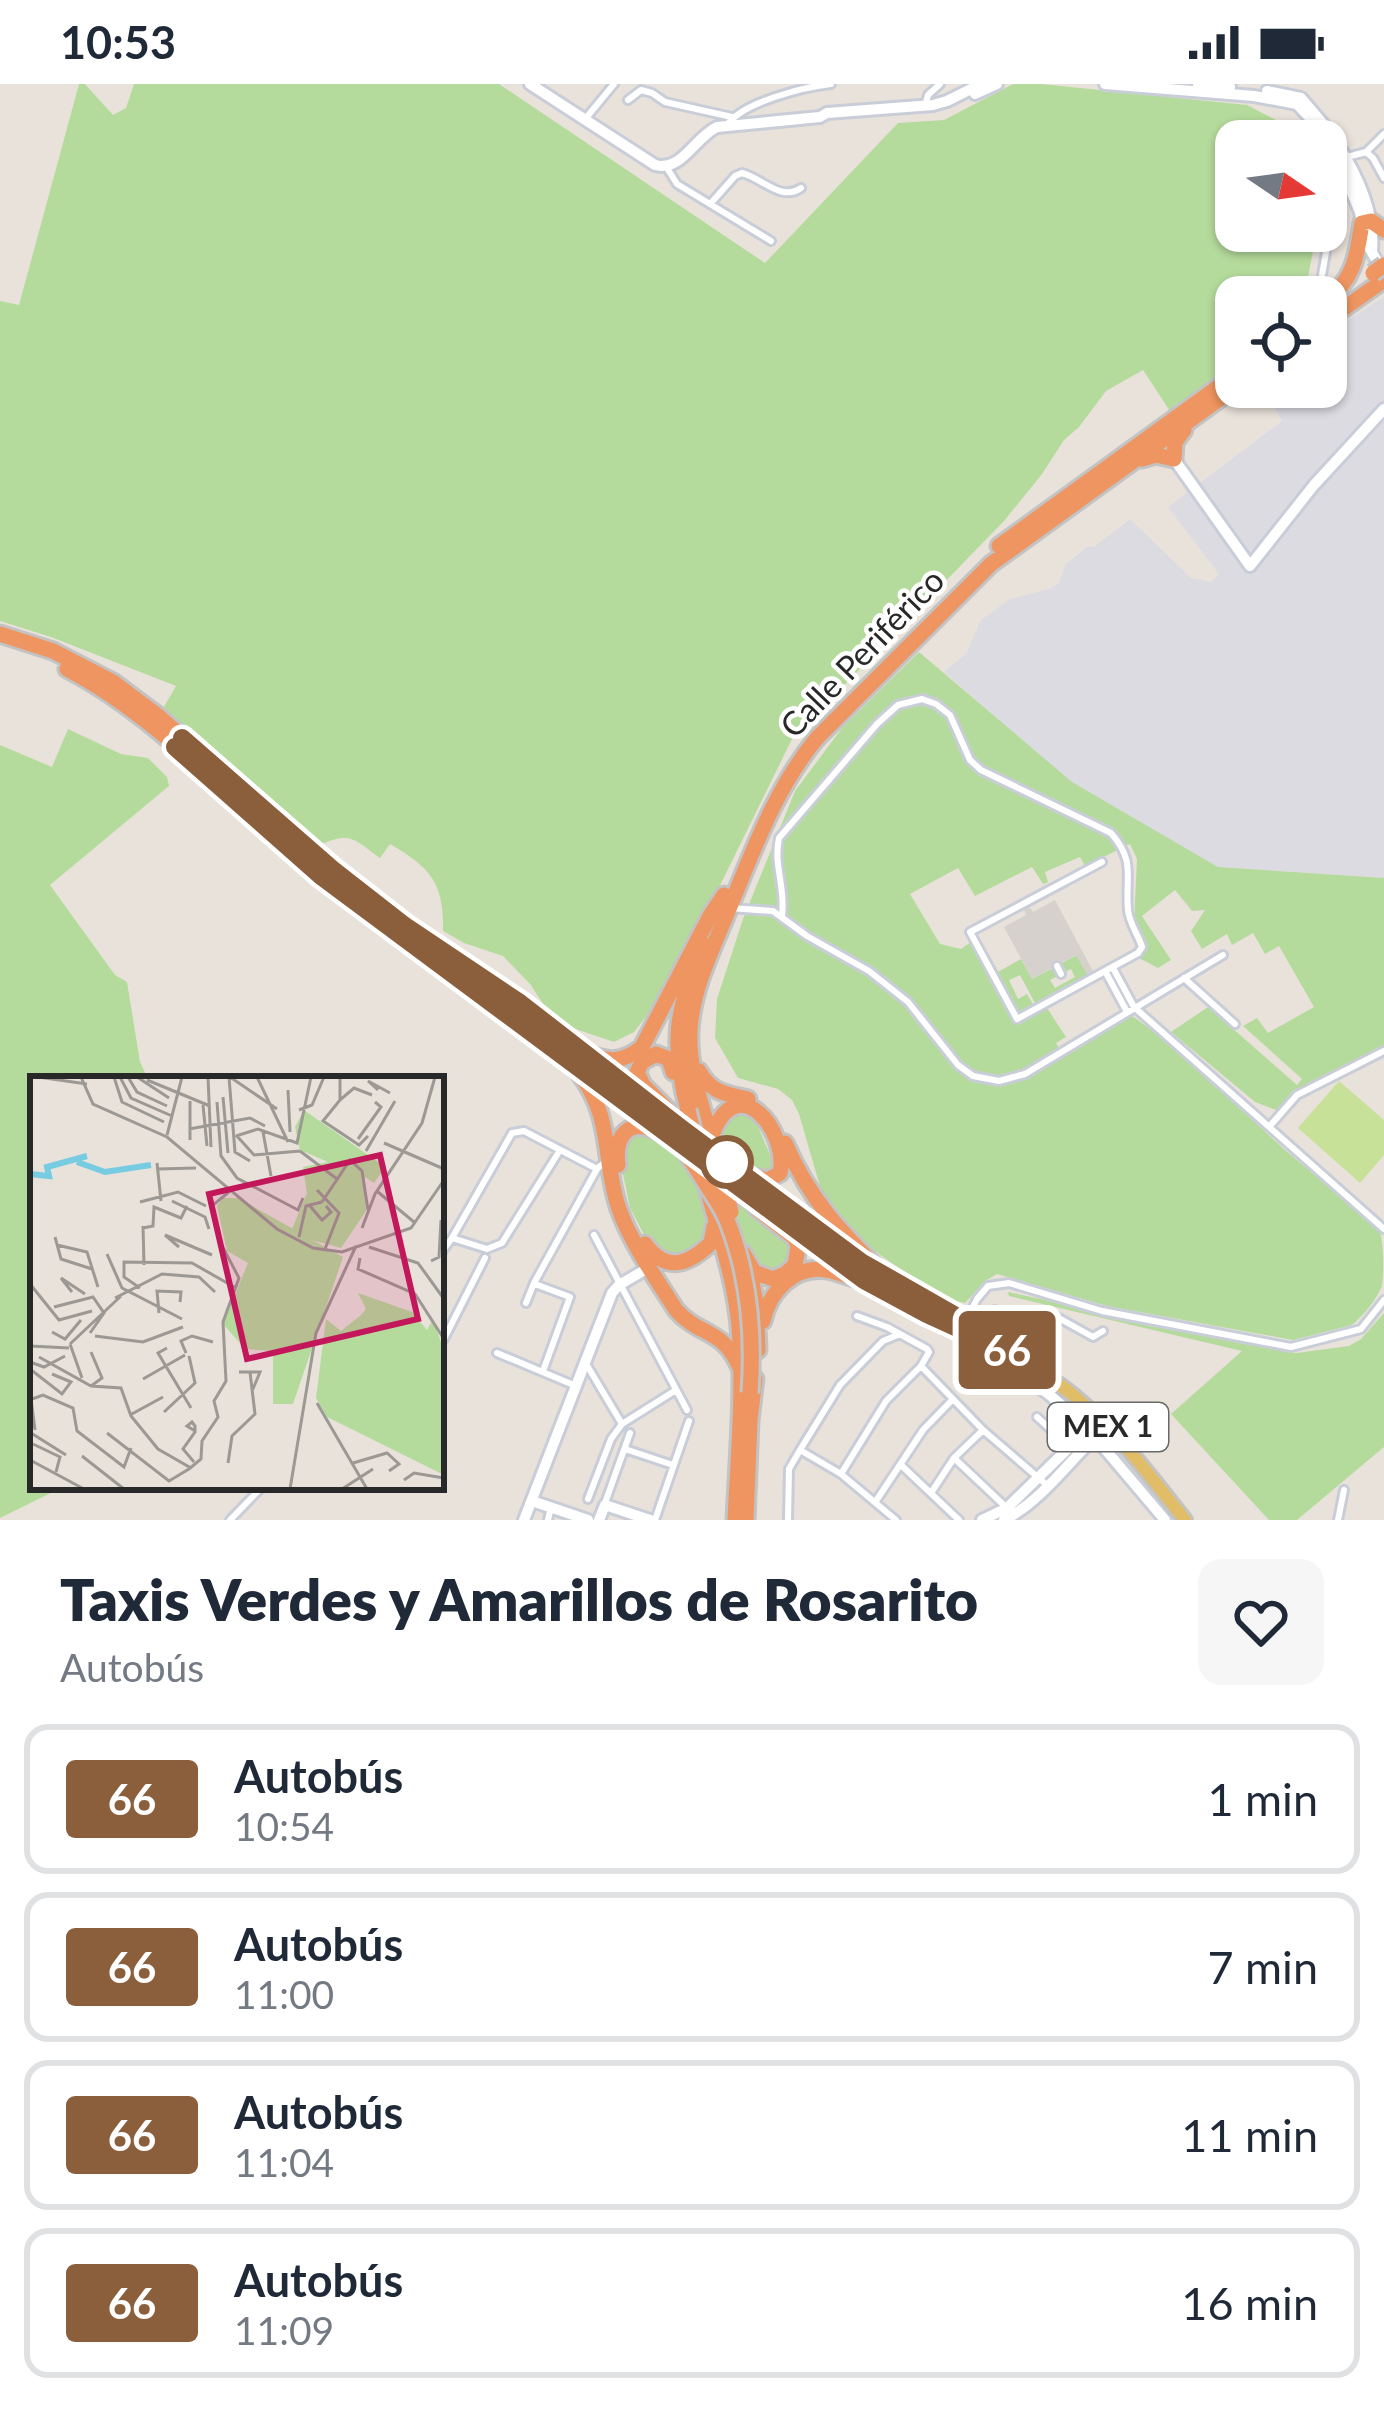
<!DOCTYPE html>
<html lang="es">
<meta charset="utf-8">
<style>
body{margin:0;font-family:Lato,sans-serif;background:#f6f6f7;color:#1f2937;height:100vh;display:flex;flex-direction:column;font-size:45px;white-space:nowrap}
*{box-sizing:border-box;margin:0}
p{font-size:39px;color:#747a83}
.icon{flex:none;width:66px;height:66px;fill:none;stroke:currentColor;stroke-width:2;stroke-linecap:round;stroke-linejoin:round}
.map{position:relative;height:1436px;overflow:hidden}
.side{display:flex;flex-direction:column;background:#fff;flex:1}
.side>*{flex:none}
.badge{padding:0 24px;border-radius:9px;font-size:42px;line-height:78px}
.needle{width:78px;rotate:103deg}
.controls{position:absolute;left:1215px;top:36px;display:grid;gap:24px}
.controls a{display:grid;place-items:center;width:132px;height:132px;border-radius:24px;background:#fff;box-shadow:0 3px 9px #0004;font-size:60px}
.map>.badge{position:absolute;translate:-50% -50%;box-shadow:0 0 0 6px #fff}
.round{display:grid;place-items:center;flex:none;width:126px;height:126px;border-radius:24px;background:#f6f6f7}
.summary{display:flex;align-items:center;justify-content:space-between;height:204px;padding:0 60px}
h1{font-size:57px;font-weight:800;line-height:90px}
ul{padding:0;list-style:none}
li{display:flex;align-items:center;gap:36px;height:150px;margin:0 24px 18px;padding:0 36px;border:6px solid #e0e1e3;border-radius:24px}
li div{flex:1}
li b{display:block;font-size:45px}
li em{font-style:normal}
li .badge{min-width:132px;font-weight:700;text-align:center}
.status{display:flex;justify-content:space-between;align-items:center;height:84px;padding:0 60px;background:#fff;direction:ltr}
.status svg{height:33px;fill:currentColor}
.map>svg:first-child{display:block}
.industrial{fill:#dcdbe2}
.green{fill:#b5db9c}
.pitch{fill:#c7e199}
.plaza{fill:#d6d1cd}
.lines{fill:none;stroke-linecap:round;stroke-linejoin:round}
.street-casing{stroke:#c9cdd8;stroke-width:12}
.secondary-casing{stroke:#c9cdd8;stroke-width:16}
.primary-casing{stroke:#c3c3c3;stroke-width:18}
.highway-casing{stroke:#c3c3c3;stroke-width:21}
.street{stroke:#fff;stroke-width:6}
.secondary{stroke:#fff;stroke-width:10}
.primary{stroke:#e2bd67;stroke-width:12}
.highway{stroke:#ee9561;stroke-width:15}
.highway-bridge-casing{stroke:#c3c3c3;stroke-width:21;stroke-linecap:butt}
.highway-bridge{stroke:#ee9561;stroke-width:15}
.line-casing{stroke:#fff;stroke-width:27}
.line{stroke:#8b5e3c;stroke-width:18}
.stop-dot{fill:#fff;stroke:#8b5e3c;stroke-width:6}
.labels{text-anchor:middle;stroke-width:9;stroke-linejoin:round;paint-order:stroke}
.shield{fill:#fff;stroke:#686868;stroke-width:3}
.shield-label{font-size:30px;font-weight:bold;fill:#282828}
.street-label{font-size:33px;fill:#282828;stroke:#fff}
.inset-river{fill:none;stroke:#77cce2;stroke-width:6}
.inset-road{fill:none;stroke:#9c9893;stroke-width:3}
.view{fill:#c2185b;fill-opacity:0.15;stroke:#c2185b;stroke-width:6}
.inset-edge{fill:none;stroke:#282828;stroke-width:6}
</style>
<div class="status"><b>10:53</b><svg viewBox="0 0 49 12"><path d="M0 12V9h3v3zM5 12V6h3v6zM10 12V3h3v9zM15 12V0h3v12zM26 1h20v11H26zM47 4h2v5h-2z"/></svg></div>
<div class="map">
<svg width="1384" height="1436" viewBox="0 0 1384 1436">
<rect width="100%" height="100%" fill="#e9e2db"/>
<path class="industrial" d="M1384 213V794L1218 783 1072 699 944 588 966 570 981 536 1010 515 1052 504 1059 499 1066 480 1087 463H1094L1130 435 1191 494 1211 498 1219 490 1168 423 1282 337 1264 303H1326V250Z"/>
<path class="green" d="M79 0H85L113 31 126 24 134 0H499L765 179 898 39 944 36 1013 0H1041L1247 21 1276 36V43L1266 57H1236V147H1317L1304 213H1236V276L1170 327 1143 286 1106 307 1079 343 1064 356 1042 390 1004 437 792 655 672 899 634 948 614 958 555 938 530 900 503 872 464 859 443 847C444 799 431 784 390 760L380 774C354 755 351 747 319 761L162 626 176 602 51 553 0 537V217L19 221Z
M919 568 1072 698 1218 783 1384 794V961L1303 1003 1276 1026 1255 1018 1171 948 1208 923 1297 1001 1302 995 1243 942 1257 934 1268 949 1314 923 1279 862 1265 870 1253 849 1232 861 1227 850 1202 865 1191 847 1205 826 1192 827 1175 806 1142 832 1171 876 1158 884 1139 874 1143 871 1146 861 1134 840 1137 775 1130 760 1085 782 1080 773 1045 788 1048 798 1043 800 1032 783 975 812 958 784 910 810 940 860 961 865 971 858 1014 940H1020L1047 924 1066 953 1056 959 1064 972 1131 931 1167 957 1285 1066 1379 1145C1384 1157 1384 1188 1382 1202 1377 1215 1363 1232 1352 1241L1293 1256 1107 1222 997 1190 985 1197 965 1219 942 1214 866 1161 821 1106 799 1030 792 1016 778 1005 738 994 715 954 717 915 743 835 795 707 842 644Z
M68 645 121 670 148 674 167 693 169 702 50 801 115 891 127 898 140 978 148 995H33V1403H63L0 1434V661L52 683Z
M1077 871 1088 892 1036 921 1020 891 1009 896 1018 915 1027 910 1034 922 1018 931 996 889 1021 875 1032 895 1055 883 1060 891 1050 896 1055 904 1075 893 1071 885 1063 889 1058 881Z
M737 1027 751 1031 756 1038 774 1080 770 1090C742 1092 716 1070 720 1041Z
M630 1048 648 1049 691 1082 694 1088 708 1149C702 1167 683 1170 666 1173L650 1162 630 1124 619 1071Z
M733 1112 785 1153 792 1164 790 1181 765 1191 745 1169Z
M1008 1208 1296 1269 1349 1262 1361 1255 1384 1229V1363L1297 1436H1269L1171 1330 1242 1267 1009 1212Z"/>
<path class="pitch" d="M1339 997 1384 1036V1071L1360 1099 1298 1044Z"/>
<path class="plaza" d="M1055 816 1094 889 1088 892 1076 871 1032 895 1004 843 1026 831 1023 824 1029 822 1033 828Z"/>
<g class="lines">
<defs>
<path id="street" d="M628 16 641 6 652 9 665 18 732 33
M925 22 928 11 940 0
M586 34 614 0
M727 41C743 18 804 3 831 0
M1294 57 1311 35
M1366 68 1373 74 1384 94
M1347 73 1366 68 1384 50
M667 84 677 100 771 157
M711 119 735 92 742 89C762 94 781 118 801 104
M1322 191 1334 123 1346 102
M730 824 773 827 807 852 869 887 908 918 958 981 973 992 999 997 1025 990 1223 871
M782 832C786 803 773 782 779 754L877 640 898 621 922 615 936 620 950 631 970 676 981 686 1111 749C1136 778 1125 791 1128 826 1129 839 1138 850 1142 863L1138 869 1017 935 970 848 1102 778
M1057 882 1061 890
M1113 884 1134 923 1384 1145
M1105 887 1126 926
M1184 894 1235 940
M1269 1043 1297 1011 1384 967
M594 1151 687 1326
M452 1154 487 1165 502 1159 560 1066
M441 1169 452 1154 512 1049 524 1047 597 1085
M535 1200 570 1213 543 1287
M526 1219 534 1199 597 1085 608 1075
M967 1235 977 1215 988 1202 1009 1199 1102 1227 1291 1263 1361 1245 1384 1216
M979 1241 989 1228 995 1226 1028 1239 1057 1233 1093 1253 1103 1247
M441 1254 444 1255 485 1174
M497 1269 576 1302
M585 1278 622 1340
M921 1282 983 1346 1048 1402
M1037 1333 1070 1363
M625 1365 673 1381
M800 1366 841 1390 896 1436
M954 1374 1008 1425
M901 1381 959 1436
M841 1390 886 1317 921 1282 929 1268 927 1265 887 1243 857 1232
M931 1409 954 1374 982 1347
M588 1415 611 1355 622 1340 676 1306
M876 1417 923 1346 953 1315
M605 1419 630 1349
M230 1436 262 1403
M548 1436 551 1423
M655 1436 689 1337
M788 1436 789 1385 800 1366 840 1301 883 1257 900 1250
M1338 1436 1344 1406"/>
<path id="secondary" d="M530 0 655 81C682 88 694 54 717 43L820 33 827 29 933 21 947 17 981 0
M1105 0 1254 12 1297 20 1311 35 1337 73 1360 128 1364 155 1384 189
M1198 0 1230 3
M1267 7 1301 14 1324 41
M975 10 997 0
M1338 61C1358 92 1375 131 1372 167
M1174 375 1250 482 1314 401 1384 325
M1012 1269V1282L1051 1312 1088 1345 1165 1436
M532 1417 588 1436
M524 1436 612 1209 619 1201 650 1183
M599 1436 605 1421 650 1436
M982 1436 1007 1424 1088 1345
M1004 1436C1040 1418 1067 1380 1095 1353"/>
<path id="primary" d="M746 1092 876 1188 998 1256C1019 1278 1049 1291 1073 1311 1117 1347 1150 1392 1185 1436
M754 1112 876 1203 984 1257"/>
<path id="highway" d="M1326 216C1354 196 1357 172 1362 139L1371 137 1384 146
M1326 237 1384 196
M1142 375 1156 371 1174 375 1175 358 1184 346
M999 462 1236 290
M0 550 53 567 113 598 157 631 332 785 405 841 521 919 584 969
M67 585C165 636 236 724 321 792 432 881 551 961 664 1047
M583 968C606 978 622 980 642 963L710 832 724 811
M699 987C711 1009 726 1010 748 1015
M579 989C614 1035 602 1075 619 1125 631 1159 657 1196 676 1226 700 1253 723 1244 740 1284
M655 1024 745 1091 768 1096 780 1089C789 1047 736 981 711 1054
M688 1026C670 957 676 926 704 861
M670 1028 643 1001 637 988 642 978 656 970 669 975 673 988
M711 1055C702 1021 688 983 690 947 692 905 713 864 729 825 754 765 775 705 817 654L991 480 1236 303
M785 1059C812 1120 842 1149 889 1196
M693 1068 737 1101 759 1126 795 1154 798 1163 795 1181 785 1190 773 1195 754 1188 743 1169
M618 1081C614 1051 629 1033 659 1048
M708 1107C719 1151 735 1196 739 1242 744 1306 738 1372 735 1436
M645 1160C666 1189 688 1181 711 1159L714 1143
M751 1194 756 1219 758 1266
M763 1237C769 1208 794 1181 826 1186 839 1188 850 1194 864 1196
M746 1436 750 1336 755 1295"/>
</defs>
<use href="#street" class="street-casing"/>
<use href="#secondary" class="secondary-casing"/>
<use href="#primary" class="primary-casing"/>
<use href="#highway" class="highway-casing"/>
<use href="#street" class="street"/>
<use href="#secondary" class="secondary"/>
<use href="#primary" class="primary"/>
<use href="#highway" class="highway"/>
<defs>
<path id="highway-bridge" d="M1373 189 1384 181
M455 882 649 1025C672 1045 685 1067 701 1092 711 1109 723 1123 729 1141 750 1196 754 1252 750 1309
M688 1026 703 1088
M712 1057 731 1128"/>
</defs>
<use href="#highway-bridge" class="highway-bridge-casing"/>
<use href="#highway-bridge" class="highway-bridge"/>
</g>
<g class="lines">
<defs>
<path id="line" d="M175 663 321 792 864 1196 927 1230 1008 1267 998 1256 861 1178 682 1045 520 919 405 842 332 785 182 654"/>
</defs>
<use href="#line" class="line-casing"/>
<use href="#line" class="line"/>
</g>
<circle class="stop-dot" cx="727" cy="1078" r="24"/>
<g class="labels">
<rect class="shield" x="1048" y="1319" width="120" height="48" rx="9"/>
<g class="shield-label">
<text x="1108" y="1353">MEX 1</text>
</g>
<g class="street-label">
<text transform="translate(862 569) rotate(-46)" y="12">Calle Periférico</text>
</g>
</g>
<g transform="translate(30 992)">
<rect width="414" height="414" fill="#e9e2db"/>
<path d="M274 34 355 91 344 107 335 101 336 135 311 172 260 158 277 117 273 91 298 86 270 74 265 51ZM193 122H208L313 181 263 328H243V275L215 273 193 248 218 187 197 175 187 130ZM328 217 382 236 397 254 403 243 414 275V399L297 341 286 322 296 243 311 255 331 239 336 233Z" fill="#b5db9c"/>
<path class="inset-river" d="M47 86 75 96 121 89M0 98 19 100 17 91 57 80"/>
<path class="inset-road" d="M8 1 57 8M51 1 63 28 137 61 247 153 283 172 312 176 381 152 414 104M84 1 92 26 134 46M90 1 101 22 142 40M98 1 107 16 137 30M107 1 139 22M178 1 181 71M199 1 205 76 220 85M200 1 247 33M227 1 258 66M310 1V24L293 45 329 69 338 60M117 4 180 30M258 14 260 56M348 14 338 5 360 17M193 21 198 77M310 24 324 12 342 19M160 25V64M187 26 191 80 207 102 268 134 273 122M173 29 177 70M269 34 282 29 294 1M159 53 220 42 235 50M233 56 241 100M137 59 152 1M206 59 224 79 270 75M206 60 228 53 267 67 281 1M328 63 351 31 345 26M354 67 414 93M270 75 307 103M336 75 365 25M127 87 131 125M128 93 166 92M287 114 309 137 295 173M348 116 384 146M142 125 175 141 179 153M110 126 148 116 176 130M292 126 320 84 332 95 338 134M280 130 292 144 301 136 296 130M113 150 114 189M113 152 123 150 124 131 151 142 157 130M332 152 345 118 392 47 405 1M25 161 31 183 62 193M269 161 276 130 292 126M27 169 57 176 68 211M149 171 135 159 182 179M339 171 388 187 414 223M77 178 92 212 152 243M330 182 328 193 385 218 414 263M401 185 409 181 411 144M0 208 29 244 62 235M110 212 94 201V186L162 187 206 212M42 216 31 202 55 218M85 222 132 198 169 201 185 216M24 231 63 221 74 237 60 257M129 237 127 215 151 216 150 226M22 256 35 263 51 244M65 260 113 266 153 251M40 268 91 220M40 268 52 302M0 270 39 272M137 272 128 277 161 332M61 276 72 302 61 310M156 277 151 265 162 260 183 266M9 281 61 310 91 312 101 340 128 373 161 392M0 286 14 291 35 280M0 293 32 318 41 306 22 298M209 296H230L223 313M113 303 155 279M0 315 5 354M2 323 13 319 43 332 47 355 94 391 101 372M287 327 337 413M134 336 165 307 159 280M100 339 133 321M1 357 36 379M77 357 139 405 159 393M3 368 30 381 26 396M52 380 94 413M0 384 54 413M164 386 153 373 165 356V350L162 346 157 350 165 355M198 387 202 360 225 338 220 296M323 387 357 377 369 388 359 395M159 393 171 383 172 365 188 341 184 325 196 305 193 246 209 202 188 162 183 129 200 115M374 404 384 397 414 402M260 413 286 257 326 170M312 413 343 393"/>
<path class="view" d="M350 79 388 243 217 283 179 118Z"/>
<rect width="414" height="414" class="inset-edge"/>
</g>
</svg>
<div class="controls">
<a><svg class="needle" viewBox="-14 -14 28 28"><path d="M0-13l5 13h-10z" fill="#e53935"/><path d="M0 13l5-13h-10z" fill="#747a83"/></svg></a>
<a><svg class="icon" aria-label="locate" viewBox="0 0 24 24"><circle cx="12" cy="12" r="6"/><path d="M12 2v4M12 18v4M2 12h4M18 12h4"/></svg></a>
</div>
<b class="badge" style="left:1007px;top:1266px;background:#8b5e3c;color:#fff">66</b>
</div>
<section class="side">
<div class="summary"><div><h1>Taxis Verdes y Amarillos de Rosarito</h1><p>Autobús</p></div><a class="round"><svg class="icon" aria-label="heart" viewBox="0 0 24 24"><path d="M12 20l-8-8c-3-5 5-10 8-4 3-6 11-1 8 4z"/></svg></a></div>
<ul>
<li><span class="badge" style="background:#8b5e3c;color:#fff">66</span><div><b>Autobús</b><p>10:54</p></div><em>1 min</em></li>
<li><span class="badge" style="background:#8b5e3c;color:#fff">66</span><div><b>Autobús</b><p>11:00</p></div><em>7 min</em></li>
<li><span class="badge" style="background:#8b5e3c;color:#fff">66</span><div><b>Autobús</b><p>11:04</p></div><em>11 min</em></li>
<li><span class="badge" style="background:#8b5e3c;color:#fff">66</span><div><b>Autobús</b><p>11:09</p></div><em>16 min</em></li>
</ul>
</section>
